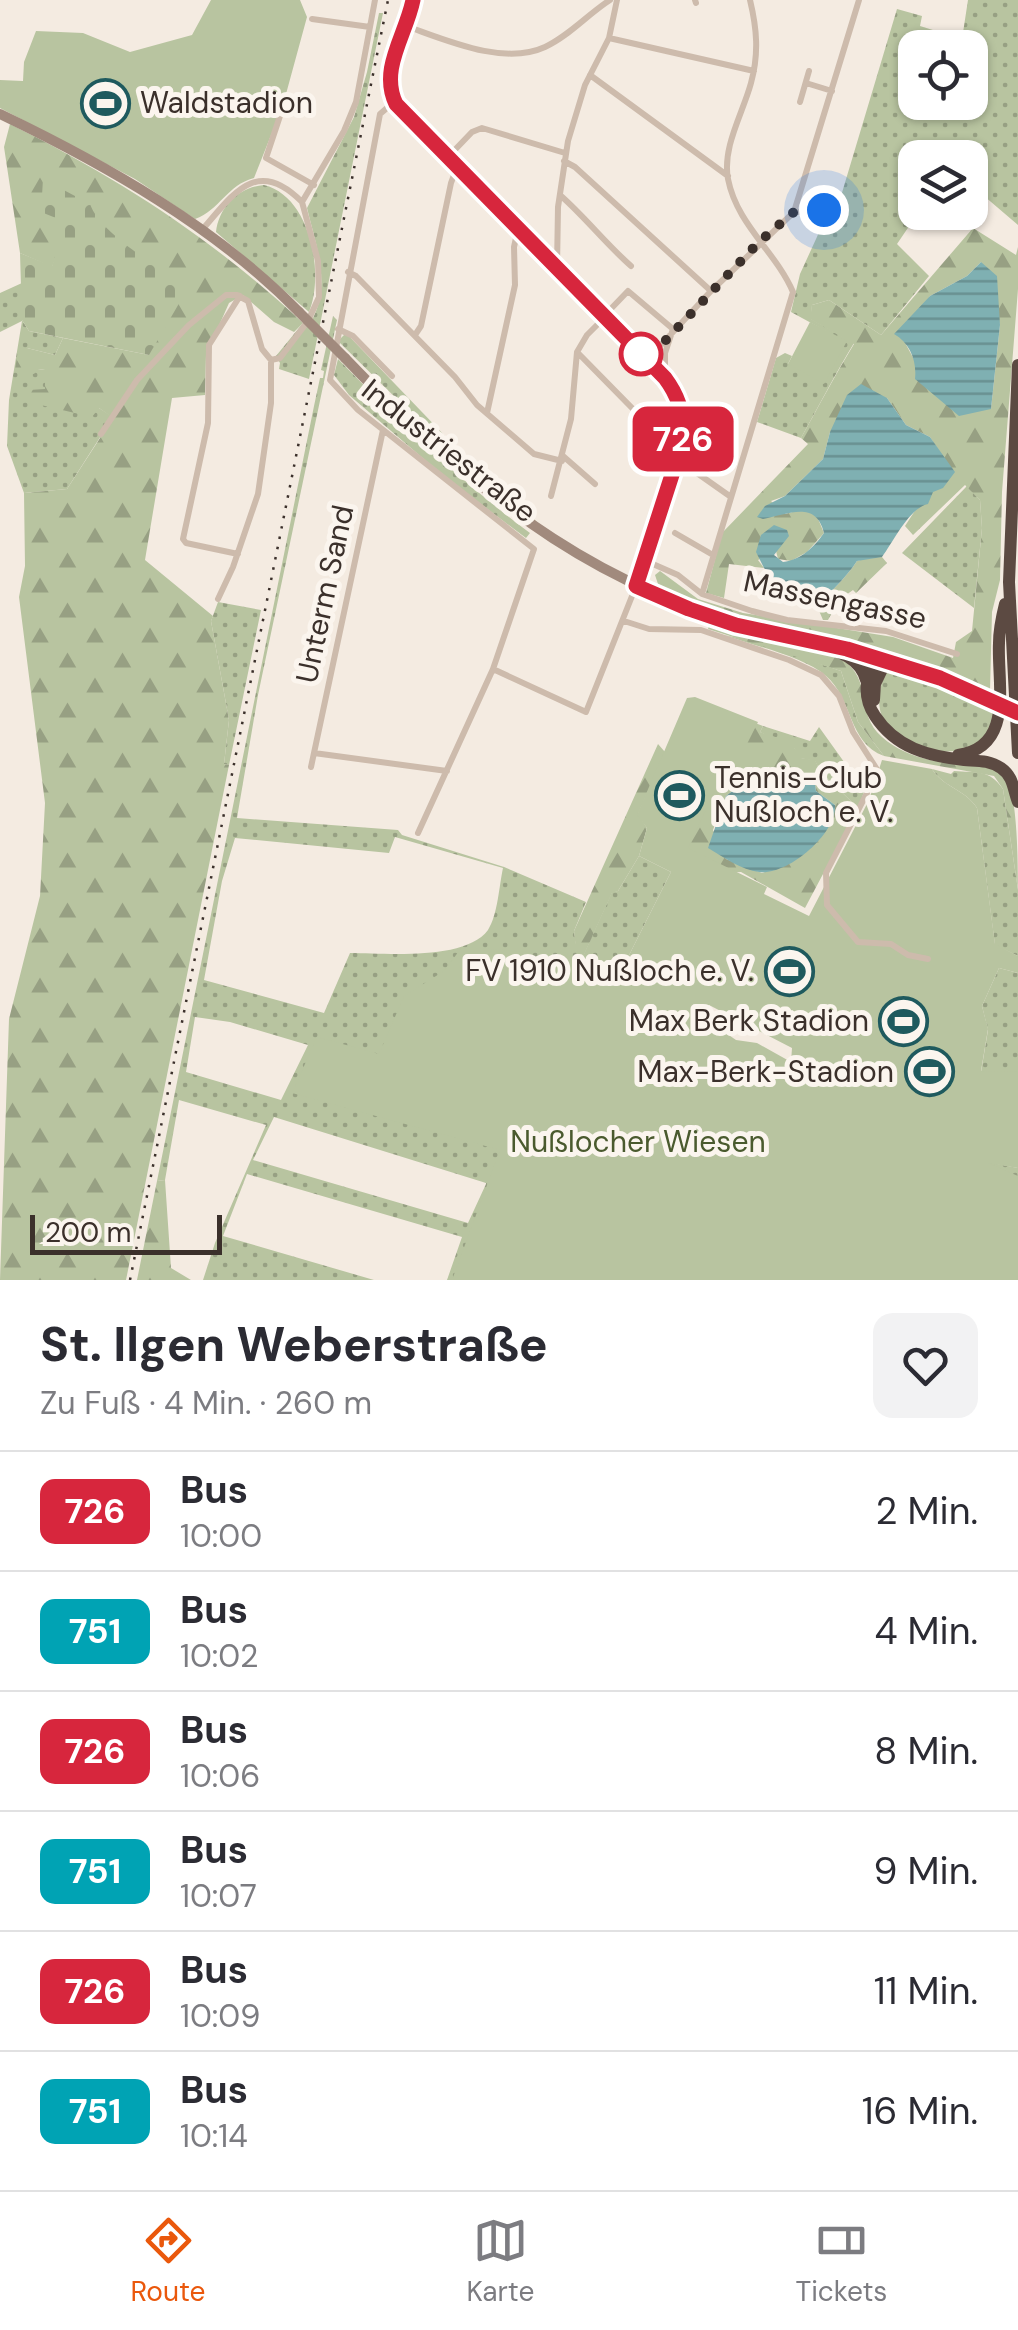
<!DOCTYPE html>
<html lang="de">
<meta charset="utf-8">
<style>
body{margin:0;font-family:"DM Sans",sans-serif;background:#f2f2f3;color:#2b2b33;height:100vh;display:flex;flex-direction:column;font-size:38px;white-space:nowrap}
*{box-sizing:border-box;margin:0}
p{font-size:32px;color:#7c7c81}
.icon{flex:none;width:55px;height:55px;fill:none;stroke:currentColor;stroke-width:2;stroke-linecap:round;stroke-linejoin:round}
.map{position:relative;height:1280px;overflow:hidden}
.side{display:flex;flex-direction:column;background:#fff;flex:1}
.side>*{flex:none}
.badge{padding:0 20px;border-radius:15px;font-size:35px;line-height:65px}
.buttons{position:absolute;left:898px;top:30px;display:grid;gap:20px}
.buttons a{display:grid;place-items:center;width:90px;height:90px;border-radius:20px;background:#fff;box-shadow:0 2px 8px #0004;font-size:50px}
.scale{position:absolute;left:30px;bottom:25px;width:192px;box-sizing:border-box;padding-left:10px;border:5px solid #3b302b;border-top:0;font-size:28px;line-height:35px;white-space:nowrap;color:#3b302b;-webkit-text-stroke:8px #fbf5ee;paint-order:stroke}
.you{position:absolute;width:50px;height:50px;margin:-25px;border:8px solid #fff;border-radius:50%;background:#1a73e8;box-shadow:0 0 0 15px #1a73e833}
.map>.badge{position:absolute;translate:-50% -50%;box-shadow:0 0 0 5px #fff}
.round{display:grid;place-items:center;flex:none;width:105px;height:105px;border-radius:20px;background:#f2f2f3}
.headline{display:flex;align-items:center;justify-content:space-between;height:170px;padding:0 40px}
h1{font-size:48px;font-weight:700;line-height:75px}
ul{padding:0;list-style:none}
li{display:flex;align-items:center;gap:30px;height:120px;padding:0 40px;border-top:2px solid #e1e1e2}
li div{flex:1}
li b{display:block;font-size:38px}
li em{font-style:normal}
li .badge{min-width:110px;font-weight:700;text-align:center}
.dock{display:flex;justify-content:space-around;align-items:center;height:140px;border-top:2px solid #e1e1e2;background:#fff;font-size:28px;color:#7c7c81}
.dock a{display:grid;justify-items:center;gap:5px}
.dock .current{color:#ea580c}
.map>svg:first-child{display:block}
.grass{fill:url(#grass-dots);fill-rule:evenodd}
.forest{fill:url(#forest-firs);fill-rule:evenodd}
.cemetery{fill:url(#cemetery-stones)}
.park{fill:#b8c4a0;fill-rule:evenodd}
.water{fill:url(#water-rules)}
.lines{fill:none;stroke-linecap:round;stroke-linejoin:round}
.street{stroke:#cdbbac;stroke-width:6}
.secondary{stroke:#a18a7d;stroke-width:10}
.highway{stroke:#5c4a42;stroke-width:12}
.rail{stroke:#3b302b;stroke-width:2.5;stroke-dasharray:2.5 8;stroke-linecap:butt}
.secondary-bridge{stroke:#a18a7d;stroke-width:10}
.line-casing{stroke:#fff;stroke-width:22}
.line{stroke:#d7263d;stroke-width:15}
.walk{stroke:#3b302b;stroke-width:10;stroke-dasharray:0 18}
.stop-dot{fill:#fff;stroke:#d7263d;stroke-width:5}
.labels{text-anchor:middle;stroke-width:10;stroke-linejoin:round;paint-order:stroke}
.poi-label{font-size:30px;fill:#3b302b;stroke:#fbf5ee;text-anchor:end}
.street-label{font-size:30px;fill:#3b302b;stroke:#fbf5ee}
.park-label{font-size:30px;fill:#4a5a2e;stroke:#fbf5ee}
</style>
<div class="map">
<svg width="1018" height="1280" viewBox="0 0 1018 1280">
<defs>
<pattern id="grass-dots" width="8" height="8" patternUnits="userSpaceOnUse" patternTransform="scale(2.5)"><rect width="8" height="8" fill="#b8c4a0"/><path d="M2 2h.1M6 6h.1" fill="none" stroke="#97a083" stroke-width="1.8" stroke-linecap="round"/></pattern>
<pattern id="forest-firs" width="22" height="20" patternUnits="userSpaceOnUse" patternTransform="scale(2.5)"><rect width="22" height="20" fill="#b8c4a0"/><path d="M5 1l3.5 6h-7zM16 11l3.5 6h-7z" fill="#97a083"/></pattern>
<pattern id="cemetery-stones" width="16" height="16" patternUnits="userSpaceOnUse" patternTransform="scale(2.5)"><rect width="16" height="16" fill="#b8c4a0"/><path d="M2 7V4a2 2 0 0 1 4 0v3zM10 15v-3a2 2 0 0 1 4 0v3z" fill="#97a083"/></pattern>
<pattern id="water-rules" width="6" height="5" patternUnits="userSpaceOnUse" patternTransform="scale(2.5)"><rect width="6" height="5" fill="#7fb0b2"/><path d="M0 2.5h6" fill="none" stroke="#699091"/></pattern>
</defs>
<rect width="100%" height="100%" fill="#f4ebe1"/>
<path class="grass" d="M968 0H1018V225L970 184V158H915V212L918 213 897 244 929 276 881 335 829 300 812 305 811 319 854 343C835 374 819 406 801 438L757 422 776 358 785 353 792 356 788 364 846 342 791 312 800 274 827 215 835 216 897 9 922 16 920 26 962 39ZM915 48H970V102H915Z
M379 13H383L309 379 279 369 280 363 276 356 303 323 308 327C333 288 317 250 307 208L354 117 367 72Z
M264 185C310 196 325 273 309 312L216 232C219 207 238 187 264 185Z
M22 283V320L29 331 63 338 55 355 27 348 38 369 45 370V389L99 408 113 417 67 489 24 493 7 446 9 400 22 321 0 332V293Z
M333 316 337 320 258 695 237 818 398 830 402 835 504 867 586 902 574 931 579 965 612 892 618 891 639 856 671 872 618 977 956 1184 967 1158 1018 1168V1280H447L462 1237 247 1174 223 1236 374 1280H203L215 1243 266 1125 179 1100 165 1180 157 1181 314 406 320 378H323L324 371 321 370ZM395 837 503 868C499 886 498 914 488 930 465 961 386 953 350 953L324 1013 204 980 222 881 235 838 389 853ZM195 1017 230 1022 308 1045 281 1100 186 1072ZM274 1117 486 1183V1184L468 1223 253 1160Z
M346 333 446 437 538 523 471 472 338 341Z
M338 359C400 422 458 480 530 533L526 538 446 478 349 395 334 375Z
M967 486 980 500 982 528 974 608 902 553Z
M218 602 261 610 229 765 224 764 229 720 211 621Z
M724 635 756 642 841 671 858 722 884 756C848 743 853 699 826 676 803 656 754 646 724 635Z
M887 668 965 697 997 713C993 722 989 734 982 740 956 763 900 749 884 721 875 704 880 685 887 668Z
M763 726 810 741 819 727 857 780 866 787 858 808 821 772 815 761 800 758 795 749 760 732Z
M932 769 951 774 954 771C977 773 989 769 1003 789L1018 890V956L995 945 977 808C966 790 943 787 932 769Z
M999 968 1018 973V1072H981L988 1030 982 1006Z"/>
<path class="forest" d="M10 124C120 179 213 239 303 323L294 332 274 322 243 295 229 303 206 355 205 395 172 398 145 560 213 616 211 621 229 720 224 764 229 765 126 1280H0L9 1019 40 896 45 803 19 597 25 566 24 493 67 489 113 418 99 408 92 417 28 402 29 390 45 389V370L38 369 34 374 15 369 18 352 27 348 55 355 63 338 149 355 66 230 52 267 20 253 4 147Z
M973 228 1016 255 1018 247V289L1002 492 1000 580 992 612 990 691C953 673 913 657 873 647 801 629 724 623 658 584L655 575 660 571 698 599 743 613 893 637 953 658 956 642 972 631 982 528 980 500 965 485 913 535 905 526 918 506 941 454 930 437 906 425 887 398 830 432 823 459 785 496 771 501 785 514 800 510 816 514 824 533 807 552 791 561 778 559 776 551 758 560 764 568 729 564 724 598 706 593 722 533 808 444 801 438C819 406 835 375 854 344L810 319 812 305 829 300 881 335ZM981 262 1000 325 991 409 917 365 903 339 930 296 967 276Z
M870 557H882L887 563 856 593 853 590 839 600 828 620H823L817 606C831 591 846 578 857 561Z
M710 623 841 658C875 682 854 712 882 737 895 749 913 756 930 760 951 765 990 758 1005 775 1018 793 1018 865 1018 890L1003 789 994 776 884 756 858 722 841 671 708 629Z
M692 699 763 726 760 732 791 742 795 749 802 750 801 758 815 760 821 772 858 808 805 908 741 872 672 875ZM769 773 814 778 816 791 835 805C827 843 797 861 762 873L726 859 713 830 726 796 740 785 745 775Z
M658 744 665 752 638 814 647 828 639 856 618 891 612 893 578 968 574 931Z
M165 1180 171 1268 191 1280H137L157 1181Z"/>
<path class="cemetery" d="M43 179 90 204C101 235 161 268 188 288L149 355 29 331 22 320 20 253 52 266 66 222 41 212Z"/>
<path class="park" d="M211 0H300L307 17 283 105 254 178C227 185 220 210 195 219L135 179 0 108V80L23 81 24 62 36 31 83 33 130 52 192 35Z
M810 322 847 341 824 384 788 364Z
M695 697 758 722 731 776 723 773 688 848 767 887 764 894 809 916 869 800 882 760 932 769C943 787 966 790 977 808L995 944 1018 956V973L999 968 982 1006 988 1029 981 1071 1018 1072V1168L988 1163 1018 1176V1280H452L500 1150 292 1093 317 1037 379 1054 404 996 444 971 462 947 516 951 550 966 561 951 618 977 671 872 639 856 647 828 637 815 687 698ZM709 1005 792 1048 791 1062 757 1043 736 1040 704 1018Z"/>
<path class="water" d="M981 262 997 276 1000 325 991 409 959 416 915 379C917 361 910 343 894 334L930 296 967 276Z
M861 384 887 398 906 425 930 437 955 472 943 488 933 492 928 504C909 508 894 541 882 557L857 561C846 578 831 591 817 606L803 598 795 582 790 581 785 590 764 568 756 552 761 535 774 525 787 530 789 536 774 555 783 562C801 560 814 547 824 533 816 500 789 514 763 519L757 517 765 506 785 496 823 459 830 432 847 395Z
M769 773 802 778 810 775 814 778 816 791 835 805C837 834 787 876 759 872 742 870 723 857 708 848L726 796 740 785 745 775Z"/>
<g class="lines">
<path class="street" d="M695 0 696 3
M312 19 370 27
M406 26C446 40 504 66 545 47 569 36 588 14 610 0
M609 38 754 71
M590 75 728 176
M806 83 832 91
M395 101 380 114 330 380 358 410 534 549 493 669 418 833
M800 102 809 71
M283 107 266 158 314 185
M448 157 472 132 482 128 565 153
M564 161 575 167 711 291
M560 195C586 218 605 243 631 266
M302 202 344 131 356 102 375 0
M794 212 837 210
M201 231C232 196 256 155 302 202
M557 267 558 207 568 141 585 85 609 38 617 0
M348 272 356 276 455 377 477 405 534 454 562 461
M604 316 628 291 673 329 665 353V377
M338 329 353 336 392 376
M415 335 421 326 451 183 457 167
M578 353 633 409 664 419
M271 360 280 358 308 321 319 297 318 261 302 202
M647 360 711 291 794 212 859 0
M487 413 515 285 514 247 518 229
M101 434 137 380 189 325 226 295H237L248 301 262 349 271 360V403L258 494 233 567 218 599
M563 456 595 484
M677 459 731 497
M551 496 571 419 577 352 587 335 605 317
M675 533 713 555
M238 554 186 543 183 539 208 423 209 345 240 296
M646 561 678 575 702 594 752 611 787 620 886 631 957 654
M702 594 793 292C776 252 737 225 728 179 722 147 743 113 751 83 759 54 757 29 750 0
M624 621 649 629 701 630 789 660 821 675 839 696 853 732 878 771 867 782V793L826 873 827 905 858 942 891 944 908 955 928 959
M493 669 586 712 636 586
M314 753 447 771
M311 767 383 430"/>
<path class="secondary" d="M413 0C406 37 377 72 399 108L657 369C677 390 686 414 682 443L636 586
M0 114C106 165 216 227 299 312
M345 358C483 502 608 601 808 641
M835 646 940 678 981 695"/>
<path class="highway" d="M1018 365 1009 582 1018 753
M805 640C828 649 859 653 866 680
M874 657C866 678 862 697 875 716 896 748 928 756 964 760 978 761 989 760 1001 768 1014 777 1013 790 1018 802
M874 700 875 684 886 661
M958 755C1015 747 997 683 999 643 999 630 1002 616 1005 604"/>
<path class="rail" d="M130 1280 388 0"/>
<path class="secondary-bridge" d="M299 312 345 358
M981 695 1018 713"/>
</g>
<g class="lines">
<defs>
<path id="line" d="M413 0C406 35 379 69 396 104L665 378C680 398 686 419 682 444L636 586 689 609 736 625 847 649 940 678 1018 713"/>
</defs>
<use href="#line" class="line-casing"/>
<use href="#line" class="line"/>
<path class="walk" d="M641 354 647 360 758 243 794 212 824 210"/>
</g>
<defs>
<symbol id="stadium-ring" viewBox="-11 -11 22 22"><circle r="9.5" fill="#fbf5ee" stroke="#1f5a5e" stroke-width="1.5"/><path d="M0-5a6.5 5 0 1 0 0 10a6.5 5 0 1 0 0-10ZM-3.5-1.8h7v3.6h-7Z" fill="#1f5a5e"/></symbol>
</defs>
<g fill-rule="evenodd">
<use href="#stadium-ring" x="78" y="76" width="55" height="55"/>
<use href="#stadium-ring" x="652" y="768" width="55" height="55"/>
<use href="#stadium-ring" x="762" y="944" width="55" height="55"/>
<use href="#stadium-ring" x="876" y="994" width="55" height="55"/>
<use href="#stadium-ring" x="902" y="1044" width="55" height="55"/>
</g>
<circle class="stop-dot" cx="641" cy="354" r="20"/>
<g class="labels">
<g class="poi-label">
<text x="140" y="113" text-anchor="start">Waldstadion</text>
<text x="714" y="788" text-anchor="start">Tennis-Club<tspan x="714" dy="34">Nußloch e. V.</tspan></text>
<text x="754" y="981">FV 1910 Nußloch e. V.</text>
<text x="869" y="1031">Max Berk Stadion</text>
<text x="894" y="1082">Max-Berk-Stadion</text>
</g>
<g class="street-label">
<text transform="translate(449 451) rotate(38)" y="10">Industriestraße</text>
<text transform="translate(325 594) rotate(-78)" y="10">Unterm Sand</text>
<text transform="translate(835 600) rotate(12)" y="10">Massengasse</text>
</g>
<g class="park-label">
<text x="638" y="1152">Nußlocher Wiesen</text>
</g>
</g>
</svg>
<div class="buttons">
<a><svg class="icon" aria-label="locate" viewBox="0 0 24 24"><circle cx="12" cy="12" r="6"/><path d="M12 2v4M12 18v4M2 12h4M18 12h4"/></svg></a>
<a><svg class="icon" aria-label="layers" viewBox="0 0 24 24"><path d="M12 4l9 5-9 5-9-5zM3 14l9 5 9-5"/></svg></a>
</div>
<div class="scale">200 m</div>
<div class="you" style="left:824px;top:210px"></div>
<b class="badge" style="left:683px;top:439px;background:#d7263d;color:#fff">726</b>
</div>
<section class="side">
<div class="headline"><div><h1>St. Ilgen Weberstraße</h1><p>Zu Fuß · 4 Min. · 260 m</p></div><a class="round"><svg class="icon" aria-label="heart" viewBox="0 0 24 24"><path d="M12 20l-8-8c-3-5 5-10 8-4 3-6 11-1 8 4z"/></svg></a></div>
<ul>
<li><span class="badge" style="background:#d7263d;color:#fff">726</span><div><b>Bus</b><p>10:00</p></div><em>2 Min.</em></li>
<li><span class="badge" style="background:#00a3b4;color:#fff">751</span><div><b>Bus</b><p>10:02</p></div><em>4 Min.</em></li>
<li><span class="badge" style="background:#d7263d;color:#fff">726</span><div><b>Bus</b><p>10:06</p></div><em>8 Min.</em></li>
<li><span class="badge" style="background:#00a3b4;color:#fff">751</span><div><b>Bus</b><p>10:07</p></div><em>9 Min.</em></li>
<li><span class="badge" style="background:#d7263d;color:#fff">726</span><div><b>Bus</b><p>10:09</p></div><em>11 Min.</em></li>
<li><span class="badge" style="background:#00a3b4;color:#fff">751</span><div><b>Bus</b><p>10:14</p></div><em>16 Min.</em></li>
</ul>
</section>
<nav class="dock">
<a class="current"><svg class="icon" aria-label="directions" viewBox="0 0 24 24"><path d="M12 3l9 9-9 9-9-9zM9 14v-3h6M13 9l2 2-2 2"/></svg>Route</a>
<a><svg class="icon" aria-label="map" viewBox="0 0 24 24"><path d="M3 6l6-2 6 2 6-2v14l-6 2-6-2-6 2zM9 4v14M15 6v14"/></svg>Karte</a>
<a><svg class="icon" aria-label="tickets" viewBox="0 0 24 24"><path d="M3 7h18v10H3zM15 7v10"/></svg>Tickets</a>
</nav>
